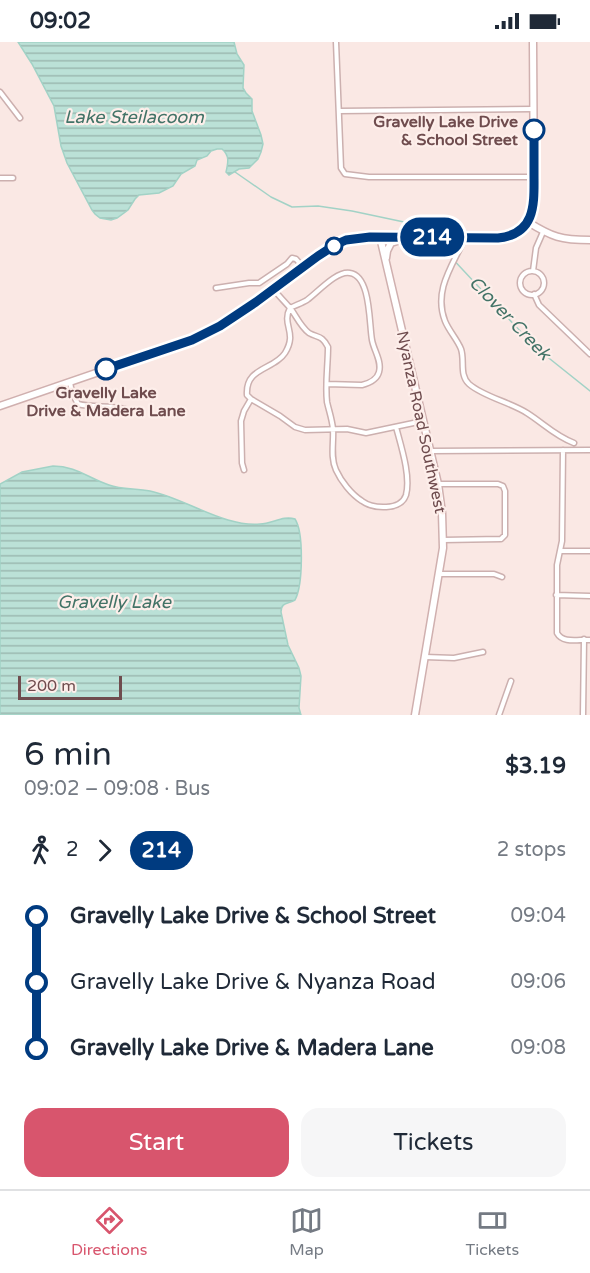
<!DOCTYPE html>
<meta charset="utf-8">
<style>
body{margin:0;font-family:"Varela Round",sans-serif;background:#f6f6f7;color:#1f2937;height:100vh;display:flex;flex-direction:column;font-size:22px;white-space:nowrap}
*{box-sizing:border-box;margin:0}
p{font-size:20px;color:#747a83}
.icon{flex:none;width:33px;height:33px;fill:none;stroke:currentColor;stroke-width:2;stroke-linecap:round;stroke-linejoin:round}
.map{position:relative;height:673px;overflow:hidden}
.sheet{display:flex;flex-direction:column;background:#fff;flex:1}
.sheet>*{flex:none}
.badge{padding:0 12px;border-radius:20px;font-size:21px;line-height:39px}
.scale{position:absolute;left:18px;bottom:15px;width:104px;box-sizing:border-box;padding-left:6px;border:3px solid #6f4c4e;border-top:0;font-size:16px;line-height:21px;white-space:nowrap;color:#6f4c4e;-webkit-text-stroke:4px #fdeeea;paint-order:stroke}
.map>.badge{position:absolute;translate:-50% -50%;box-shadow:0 0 0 3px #fff}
.legs{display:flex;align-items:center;gap:9px;height:66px;padding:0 24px;font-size:20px}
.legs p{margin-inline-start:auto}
.headline{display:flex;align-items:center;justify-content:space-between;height:102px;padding:0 24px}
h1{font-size:33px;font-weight:600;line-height:45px}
.cta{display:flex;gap:12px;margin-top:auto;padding:12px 24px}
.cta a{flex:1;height:69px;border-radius:18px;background:#d8556d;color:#fff;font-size:24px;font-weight:600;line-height:69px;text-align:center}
.cta a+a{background:#f6f6f7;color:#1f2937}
ul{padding:0 24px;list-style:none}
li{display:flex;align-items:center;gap:21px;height:66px;font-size:22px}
li i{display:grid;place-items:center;width:9px;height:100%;margin:0 8px;background:currentColor}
li i::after{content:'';width:15px;height:15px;margin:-8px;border:4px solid;border-radius:50%;background:#fff}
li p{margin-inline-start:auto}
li:first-child i{background:linear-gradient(#0000 50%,currentColor 0)}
li:last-child i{background:linear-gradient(currentColor 50%,#0000 0)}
.status{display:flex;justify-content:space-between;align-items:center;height:42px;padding:0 30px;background:#fff;direction:ltr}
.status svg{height:16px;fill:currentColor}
.tab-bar{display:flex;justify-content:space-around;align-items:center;height:84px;border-top:2px solid #e0e1e3;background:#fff;font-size:16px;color:#747a83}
.tab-bar a{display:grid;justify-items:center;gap:3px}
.tab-bar .current{color:#d8556d}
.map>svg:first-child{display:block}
.water{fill:url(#water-rules);stroke:#a2d2c6;stroke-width:1.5}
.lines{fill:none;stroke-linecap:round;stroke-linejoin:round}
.stream{stroke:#a2d2c6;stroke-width:1.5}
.street-casing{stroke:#ccb0af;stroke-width:7}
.secondary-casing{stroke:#d0b0af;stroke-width:9}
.street{stroke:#fff;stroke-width:4}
.secondary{stroke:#fff;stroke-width:6}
.line-1-casing{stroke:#fff;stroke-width:14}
.line-1{stroke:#003b80;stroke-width:9}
.stop-1-dot{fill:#fff;stroke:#003b80;stroke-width:3}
.labels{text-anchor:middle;stroke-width:4.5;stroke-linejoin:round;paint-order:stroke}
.stop-label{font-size:16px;font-weight:bold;fill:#6f4c4e;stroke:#fdeeea;text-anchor:end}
.street-label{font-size:16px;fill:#6f4c4e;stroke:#fdeeea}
.water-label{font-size:18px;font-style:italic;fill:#427367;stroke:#fdeeea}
</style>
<div class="status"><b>09:02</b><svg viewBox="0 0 49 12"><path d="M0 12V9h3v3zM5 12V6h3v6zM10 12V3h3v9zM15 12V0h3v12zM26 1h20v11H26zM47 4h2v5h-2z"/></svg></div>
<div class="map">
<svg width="590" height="673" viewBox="0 0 590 673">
<defs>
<pattern id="water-rules" width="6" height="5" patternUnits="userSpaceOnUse" patternTransform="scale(1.5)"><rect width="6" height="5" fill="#bbe1d7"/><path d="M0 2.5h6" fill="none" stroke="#9cb9b1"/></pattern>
</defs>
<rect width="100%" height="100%" fill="#fae8e4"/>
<path class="water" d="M18 0H234L237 12 244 23 243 46 246 51 252 57V69L261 93 263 102 261 110 258 117 249 126 239 127 229 133 226 130C228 121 230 114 222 107H217L211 109 207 114 197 118 195 124 181 132 173 144 159 151 139 153 135 157 128 168 117 176 111 178 100 176 95 172 92 168 67 121 61 104 54 64 32 22Z
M53 424C76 424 88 436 109 443 122 448 136 446 150 449 177 455 201 470 228 478 238 481 249 483 260 482 272 482 283 473 295 477 304 491 303 543 295 558 288 562 281 560 281 570L288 603 299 626 301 634 299 666 301 673H0V442L22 430Z"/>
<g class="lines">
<path class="stream" d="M235 130 271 155 292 165 318 164 352 169 404 180 420 186 428 192
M434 197 535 305 590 349"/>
<defs>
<path id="street" d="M336 0 341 126 345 132 369 135H534
M0 50 20 76
M339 69 533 67
M0 136H13
M465 196C453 223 433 248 445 279 449 289 457 297 461 307 465 318 459 333 469 342 484 355 510 360 527 371 543 381 555 394 574 401
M533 229 536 206 543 190
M520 241a12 12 0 1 1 24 0a12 12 0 1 1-24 0Z
M216 246 249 241H259L287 222 292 216 296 217 302 224
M274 248C279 254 285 260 291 267 296 274 301 285 309 291 318 296 322 293 328 305 328 323 325 342 327 360 329 369 332 377 333 387 334 400 330 415 336 428 341 439 351 452 362 459 373 467 401 469 406 453 411 434 401 404 396 385
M534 252 539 263 590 312
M70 340 72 351 78 362C93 366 109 363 125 367
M327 342 362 343C370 341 377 338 379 330 382 319 374 309 372 298 369 282 371 234 350 231 337 228 317 251 307 258 302 261 296 263 290 266 281 283 298 290 285 311 274 328 245 325 247 353L251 357 280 374 295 385 305 388 347 387 366 391 423 379
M563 408 562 499 557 523V591C563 602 579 597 590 598
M431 409 590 408
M244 428 242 421 241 379 244 369 251 357
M438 442H498L503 444 505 449V493L501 497 443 498
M560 509H590
M439 532H494L502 535
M556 553 590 554
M425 615 454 616 483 610
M499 673 511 639
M583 673 584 597"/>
<path id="secondary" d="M528 180C552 195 561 198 590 198
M380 195 438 442 442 471 443 506 415 673
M386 216 387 209 391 201 400 198
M0 364 192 298C222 284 248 267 274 247 295 231 320 206 346 198 364 193 383 195 401 195 434 195 466 196 498 196 518 194 532 181 534 161L533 0"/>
</defs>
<use href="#street" class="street-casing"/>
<use href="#secondary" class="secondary-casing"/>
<use href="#street" class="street"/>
<use href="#secondary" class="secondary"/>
</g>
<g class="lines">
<defs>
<path id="line-1" d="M106 327 192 298 220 284 256 260 318 214 335 203 346 198 370 195 498 196C537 192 534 160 534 131 534 116 534 102 534 88"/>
</defs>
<use href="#line-1" class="line-1-casing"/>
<use href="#line-1" class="line-1"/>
</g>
<g class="stop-1-dot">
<circle cx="534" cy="88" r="10"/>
<circle cx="334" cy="204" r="8"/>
<circle cx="106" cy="327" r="10"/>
</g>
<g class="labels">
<g class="stop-label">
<text x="518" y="85">Gravelly Lake Drive<tspan x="518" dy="18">&amp; School Street</tspan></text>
<text x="106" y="356" text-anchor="middle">Gravelly Lake<tspan x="106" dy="18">Drive &amp; Madera Lane</tspan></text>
</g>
<g class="street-label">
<text transform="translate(422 380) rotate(78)" y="6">Nyanza Road Southwest</text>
</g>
<g class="water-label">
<text x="134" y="81">Lake Steilacoom</text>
<text transform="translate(510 276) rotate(46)" y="6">Clover Creek</text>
<text x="114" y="566">Gravelly Lake</text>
</g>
</g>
</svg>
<div class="scale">200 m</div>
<b class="badge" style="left:432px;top:195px;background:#003b80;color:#fff">214</b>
</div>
<section class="sheet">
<div class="headline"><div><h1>6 min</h1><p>09:02 – 09:08 · Bus</p></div><b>$3.19</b></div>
<div class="legs"><svg class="icon" aria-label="walk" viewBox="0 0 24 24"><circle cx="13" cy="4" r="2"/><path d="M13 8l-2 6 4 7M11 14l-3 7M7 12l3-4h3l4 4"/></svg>2<svg class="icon" aria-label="forward" viewBox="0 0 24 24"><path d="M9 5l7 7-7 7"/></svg><b class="badge" style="background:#003b80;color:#fff">214</b><p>2 stops</p></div>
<ul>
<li><i style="color:#003b80"></i><b>Gravelly Lake Drive &amp; School Street</b><p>09:04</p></li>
<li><i style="color:#003b80"></i><span>Gravelly Lake Drive &amp; Nyanza Road</span><p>09:06</p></li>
<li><i style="color:#003b80"></i><b>Gravelly Lake Drive &amp; Madera Lane</b><p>09:08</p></li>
</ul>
<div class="cta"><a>Start</a><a>Tickets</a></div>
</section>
<nav class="tab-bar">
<a class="current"><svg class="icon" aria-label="directions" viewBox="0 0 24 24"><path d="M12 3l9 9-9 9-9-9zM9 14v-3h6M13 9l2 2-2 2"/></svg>Directions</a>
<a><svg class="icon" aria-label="map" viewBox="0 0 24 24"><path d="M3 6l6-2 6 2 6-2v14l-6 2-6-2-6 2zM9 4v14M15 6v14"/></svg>Map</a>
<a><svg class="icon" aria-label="tickets" viewBox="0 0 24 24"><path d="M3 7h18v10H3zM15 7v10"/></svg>Tickets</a>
</nav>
